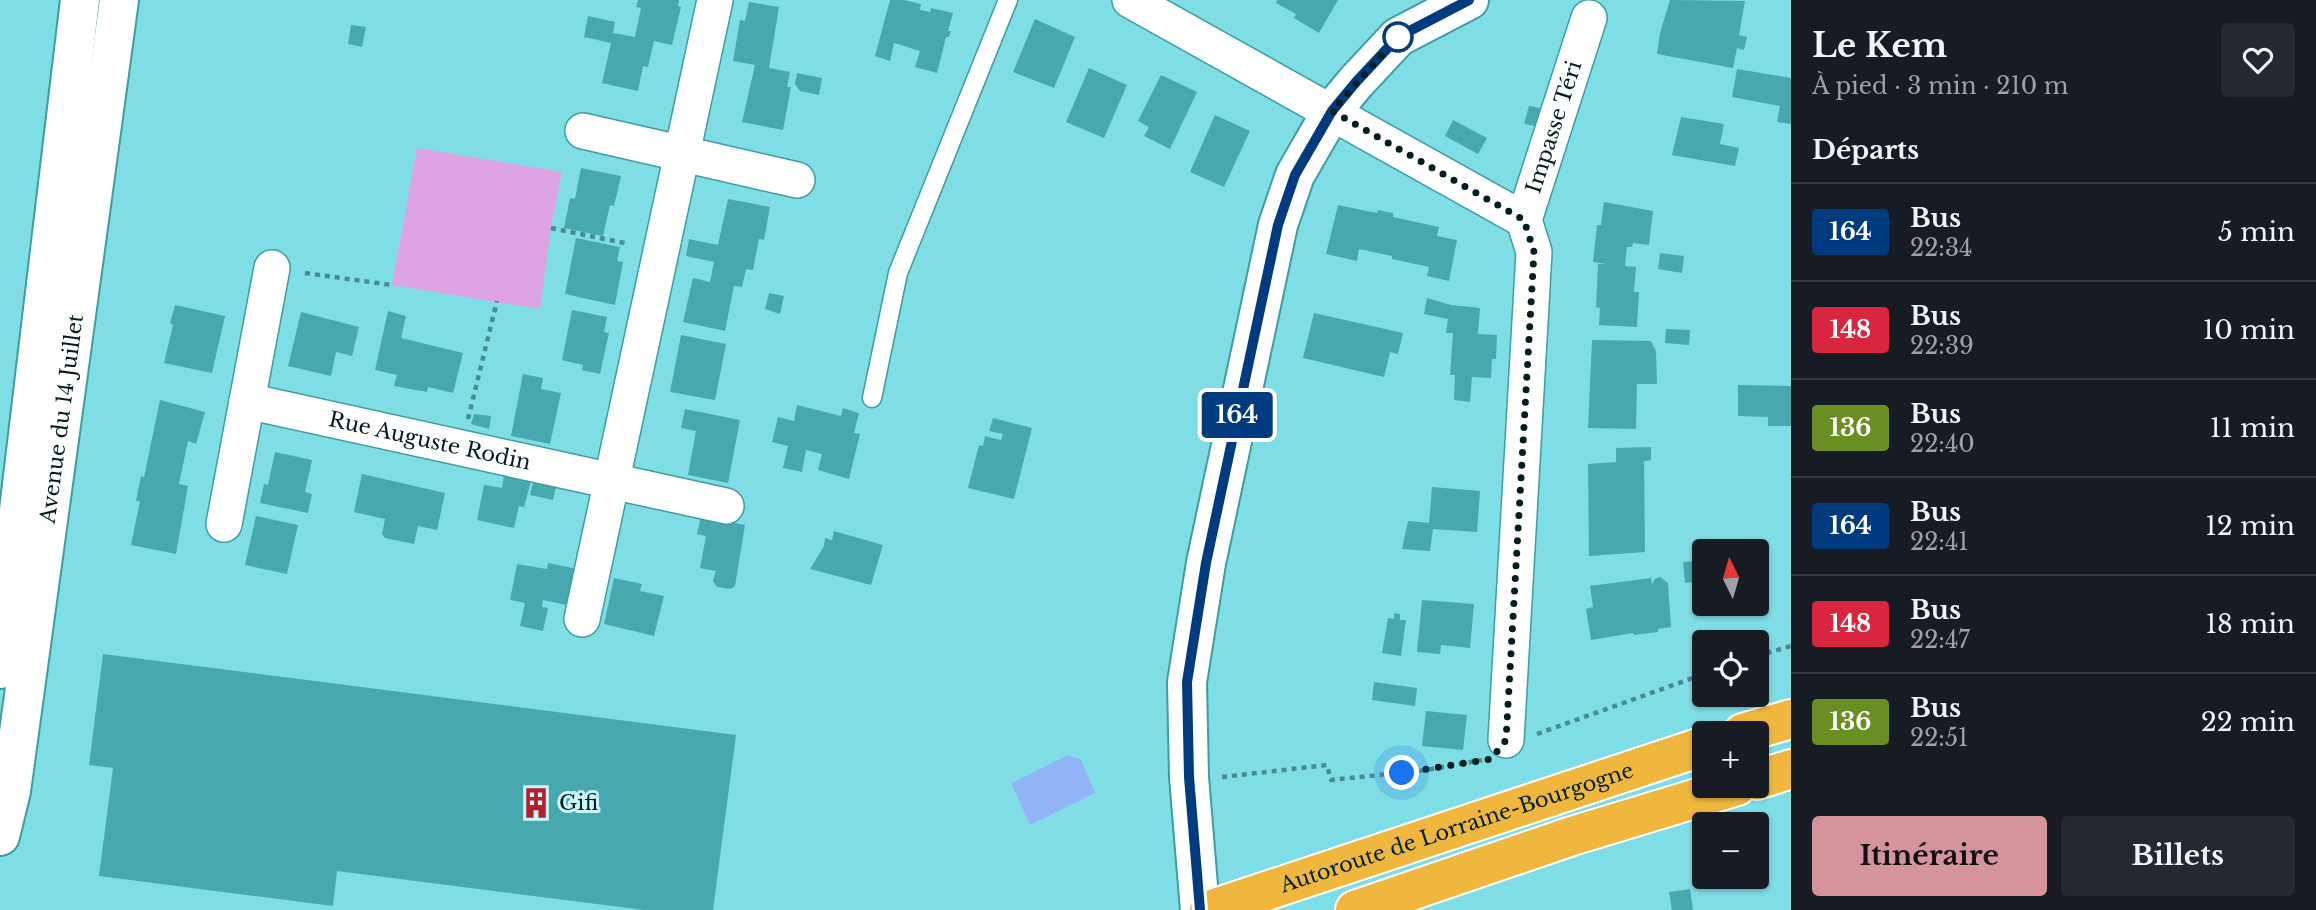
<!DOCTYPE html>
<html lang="fr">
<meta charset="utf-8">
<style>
body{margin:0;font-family:"Libre Baskerville",serif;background:#242831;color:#f1f3f6;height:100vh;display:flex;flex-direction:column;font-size:26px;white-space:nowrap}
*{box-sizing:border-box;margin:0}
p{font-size:23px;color:#9ea1a6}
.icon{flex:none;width:38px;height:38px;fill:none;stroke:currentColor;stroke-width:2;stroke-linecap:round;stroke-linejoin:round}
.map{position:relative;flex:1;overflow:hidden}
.drawer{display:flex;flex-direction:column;background:#171b24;width:525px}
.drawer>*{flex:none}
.badge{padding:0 14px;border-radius:5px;font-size:24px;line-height:46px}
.needle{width:46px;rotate:355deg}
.fabs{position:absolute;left:1692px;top:539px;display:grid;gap:14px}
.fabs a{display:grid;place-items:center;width:77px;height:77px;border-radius:7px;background:#171b24;box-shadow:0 2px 5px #0004;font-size:35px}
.you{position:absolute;width:35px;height:35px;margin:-18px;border:5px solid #fff;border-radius:50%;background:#1a73e8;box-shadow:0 0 0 10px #1a73e833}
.map>.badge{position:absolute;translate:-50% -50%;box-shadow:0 0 0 4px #fff}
h2{padding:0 21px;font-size:26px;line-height:63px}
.round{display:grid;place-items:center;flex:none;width:74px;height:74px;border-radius:7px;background:#242831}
.headline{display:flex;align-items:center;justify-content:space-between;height:119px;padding:0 21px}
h1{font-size:33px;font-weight:800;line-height:52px}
.primary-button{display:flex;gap:14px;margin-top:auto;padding:14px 21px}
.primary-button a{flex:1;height:80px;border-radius:7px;background:#d5949c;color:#111;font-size:28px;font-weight:800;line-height:80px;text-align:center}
.primary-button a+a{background:#242831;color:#f1f3f6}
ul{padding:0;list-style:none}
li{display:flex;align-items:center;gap:21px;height:98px;padding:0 21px;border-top:2px solid #363941}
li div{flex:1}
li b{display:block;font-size:26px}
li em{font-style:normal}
li .badge{min-width:77px;font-weight:700;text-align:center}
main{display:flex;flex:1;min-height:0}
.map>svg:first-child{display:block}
.green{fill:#dea3e5}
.water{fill:#92b4f4}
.building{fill:#48a8b0}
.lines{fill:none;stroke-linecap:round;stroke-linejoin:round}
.lane-casing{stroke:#3c9da5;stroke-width:21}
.street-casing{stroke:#3c9da5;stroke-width:38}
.secondary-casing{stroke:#3c9da5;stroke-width:42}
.highway-casing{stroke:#fff;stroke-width:42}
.path{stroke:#498b91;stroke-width:4.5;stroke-dasharray:5 5;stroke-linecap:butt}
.lane{stroke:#fff;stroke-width:18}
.street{stroke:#fff;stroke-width:35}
.secondary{stroke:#fff;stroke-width:38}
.highway{stroke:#efb73d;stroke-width:38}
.line-casing{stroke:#fff;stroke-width:16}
.line{stroke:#003b80;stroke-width:10}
.walk{stroke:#011e21;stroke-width:7;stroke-dasharray:0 12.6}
.stop-dot{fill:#fff;stroke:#003b80;stroke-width:3.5}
.labels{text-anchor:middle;stroke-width:6;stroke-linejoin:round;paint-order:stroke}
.street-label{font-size:21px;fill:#011e21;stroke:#caf6fa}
.poi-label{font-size:21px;fill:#011e21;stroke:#caf6fa;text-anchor:start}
</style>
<main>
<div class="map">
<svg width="1791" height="910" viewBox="0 0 1791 910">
<rect width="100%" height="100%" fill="#7fdde5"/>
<path class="green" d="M417 148 562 172 551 228 540 309 392 285Z"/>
<path class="water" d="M1068 755 1081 760 1095 793 1030 825 1011 783Z"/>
<path class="building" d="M638 0H679L678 6 681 7 672 45 654 41 648 67 643 66 638 91 602 83 611 43 584 37 588 16 615 22 613 33 635 37 641 8 636 7Z
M890 0H904L921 4 920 10 930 12 931 8 953 13 948 31H951L949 37H946L937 73 915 67 920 51 894 43 890 61 875 56Z
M1277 0H1338L1319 33 1294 18 1296 14 1276 3Z
M1670 0 1745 1 1739 35 1747 37 1744 50 1737 48 1733 68 1657 54 1660 33Z
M749 2 779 7 769 68 790 72 787 87H791L783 130 742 122 755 65 733 61 740 20 745 21Z
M1035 19 1075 37 1054 88 1013 72Z
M351 25 366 27 362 47 348 44Z
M1089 68 1127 85 1104 138 1066 122Z
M1737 69 1791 78V124L1777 122 1780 106 1732 97Z
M797 73 822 78 819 95 800 91 795 84Z
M1161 75 1197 92 1170 149 1144 136 1149 127 1138 121Z
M1529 106 1540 108 1536 126 1524 124Z
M1215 115 1250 131 1224 187 1190 172Z
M1681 117 1724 124 1720 144 1739 148 1735 166 1672 155Z
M1453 120 1487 138 1478 154 1445 136Z
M581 168 621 176 614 206 610 205 603 236 564 228 570 198 575 199Z
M728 199 770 207 764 240 759 239 753 270 746 269 742 287 734 286 725 331 683 322 693 278 710 282 714 262 686 256 689 239 718 245Z
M1604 202 1653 211 1649 245 1633 243 1632 247H1627L1625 266 1636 267 1634 292H1639L1637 327 1599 325 1600 308 1596 307 1598 264H1606L1593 262 1597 225H1601Z
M1338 205 1377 213 1378 210 1387 212 1393 213V217L1439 227 1437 236 1457 240 1449 281 1427 276 1429 267 1392 259V256L1359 249 1357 261 1326 254Z
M576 238 620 247 617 261 623 262 615 305 565 294Z
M1660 253 1684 256 1682 273 1658 269Z
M769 293 784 296 780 314 765 309Z
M1427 298 1451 305 1480 308 1478 334 1497 335 1496 359H1492L1491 378 1472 377 1470 402 1454 400 1455 375H1450L1453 333H1446L1448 319 1424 314Z
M175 305 225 316 212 373 164 363 173 325 170 323Z
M572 310 607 317 604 332 609 333 600 374 582 370 583 365 562 360Z
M388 311 406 316 401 338 463 353 453 393 428 387 427 392 394 386 397 375 375 370Z
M301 312 359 327 352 356 336 352 331 376 288 366Z
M1314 313 1403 333 1398 354 1390 352 1384 377 1303 358Z
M1666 329 1690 330 1689 345 1665 343Z
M681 335 726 344 715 400 670 392Z
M1592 340 1651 341 1656 351 1657 384H1637L1636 429 1588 428Z
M523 374 543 378 541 389 561 393 550 444 511 436Z
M1738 385 1791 386V426H1768V417L1738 416Z
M160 400 205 412 196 444 188 441 179 484 188 486 176 554 131 545 140 501H136L141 476 144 477Z
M797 405 841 416 843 408 859 413 854 433 860 434 849 479 818 470 822 454 806 450 802 472 783 468 788 446 772 442 778 417 794 421Z
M685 409 740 420 728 483 688 475 696 431 681 428Z
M474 414 491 416 489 429 471 424Z
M993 418 1032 428 1014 499 968 488 979 445 983 446 985 436 1001 440 1003 434 989 431Z
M1651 447V460L1644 461 1645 552 1589 556 1588 464 1616 462V448Z
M275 452 312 460 305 492 312 494 308 513 260 503 264 484 268 485Z
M362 474 445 493 437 530 418 526 414 544 385 538 382 534 385 519 354 512Z
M504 475 531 481 524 507 519 506 514 528 477 520 484 485 502 488Z
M533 482 556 487 553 500 530 495Z
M1432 487 1480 491 1477 532 1433 529 1430 551 1402 549 1408 521 1429 523Z
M256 516 298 525 287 574 245 565Z
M701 516 745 525 735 586 731 589 717 587 713 581 716 571 700 568 706 536 697 534Z
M834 531 883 545 871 585 810 569 824 546 825 538 832 540Z
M1698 561 1701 581 1685 583 1683 562Z
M548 563 578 569 571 606 543 600 542 607 548 608 543 631 520 626 525 603 510 600 517 564 547 569Z
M1660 577 1668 583 1671 627 1658 629V632L1634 635 1633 633 1591 640 1586 609 1593 607 1590 586 1651 578 1652 584 1655 579Z
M614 578 642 584 640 591 664 596 654 636 604 624Z
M1422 600 1474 604 1470 648 1441 645 1440 654 1417 652Z
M1394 613 1400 614V620H1406L1401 656 1382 653 1388 618 1394 619Z
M103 654 736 735 713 910H644L337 871 333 906 99 876 113 768 89 765Z
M1374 682 1417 688 1415 706 1372 700Z
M1426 711 1467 715 1463 750 1422 746Z
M1690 889 1693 910H1672L1669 892Z"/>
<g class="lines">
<defs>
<path id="lane" d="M872 398 898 273 1008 0"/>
<g id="street">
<path d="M1130 0 1524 220"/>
<path d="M583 131 797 180"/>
<path id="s1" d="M247 401 726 506"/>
<path d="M224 524 272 268"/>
<path d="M582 619 715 0"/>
<path id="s2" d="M1506 740 1534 252 1524 220 1589 18"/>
</g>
<g id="secondary">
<path d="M0 669 80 0"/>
<path id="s3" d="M0 836 11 791 119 0"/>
<path d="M1200 910 1189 777 1187 682 1206 563 1278 225 1295 175 1332 111 1356 82 1398 37 1469 0"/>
</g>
<g id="highway">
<path d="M1743 733 1791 719"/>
<path d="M1757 780 1791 769"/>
<path id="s4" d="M1209 910 1704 746"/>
<path d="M1355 910 1572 836 1737 786"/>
</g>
</defs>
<use href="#lane" class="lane-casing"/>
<use href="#street" class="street-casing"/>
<use href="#secondary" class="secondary-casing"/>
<use href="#highway" class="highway-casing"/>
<path class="path" d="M551 228 629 244
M305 273 392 285
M468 419 497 301
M1757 656 1791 646
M1537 734 1704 674
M1222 777 1327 765 1331 780 1426 770 1482 760"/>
<use href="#lane" class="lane"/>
<use href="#street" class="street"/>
<use href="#secondary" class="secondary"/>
<use href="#highway" class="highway"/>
</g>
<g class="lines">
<defs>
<path id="line" d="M1200 910 1189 777 1187 682 1206 563 1278 225 1295 175 1332 111 1356 82 1398 37 1469 0"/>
</defs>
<use href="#line" class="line-casing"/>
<use href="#line" class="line"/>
<path class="walk" d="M1398 37 1332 111 1524 220 1534 252 1506 740 1491 759 1402 773"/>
</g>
<defs>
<symbol id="building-bare" viewBox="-9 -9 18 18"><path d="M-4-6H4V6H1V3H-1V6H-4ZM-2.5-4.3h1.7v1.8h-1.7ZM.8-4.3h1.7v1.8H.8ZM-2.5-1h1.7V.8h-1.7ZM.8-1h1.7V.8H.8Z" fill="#b3212e" stroke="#caf6fa" stroke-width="2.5" paint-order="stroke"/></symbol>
</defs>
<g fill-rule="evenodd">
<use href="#building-bare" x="514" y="781" width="44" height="44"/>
</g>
<circle class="stop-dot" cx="1398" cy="37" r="14"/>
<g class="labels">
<g class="street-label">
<text dy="7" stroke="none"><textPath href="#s2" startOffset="620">Impasse Téri</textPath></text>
<text dy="7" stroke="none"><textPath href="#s3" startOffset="422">Avenue du 14 Juillet</textPath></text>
<text dy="7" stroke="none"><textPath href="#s1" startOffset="187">Rue Auguste Rodin</textPath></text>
<text dy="7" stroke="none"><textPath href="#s4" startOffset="261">Autoroute de Lorraine-Bourgogne</textPath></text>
</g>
<g class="poi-label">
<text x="559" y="810">Gifi</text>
</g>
</g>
</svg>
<div class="fabs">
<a><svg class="needle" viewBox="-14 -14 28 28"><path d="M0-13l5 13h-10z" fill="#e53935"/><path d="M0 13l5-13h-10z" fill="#9ea1a6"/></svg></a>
<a><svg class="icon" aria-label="locate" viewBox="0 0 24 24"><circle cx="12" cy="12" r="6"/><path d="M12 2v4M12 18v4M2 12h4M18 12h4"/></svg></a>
<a>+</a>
<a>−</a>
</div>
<div class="you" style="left:1402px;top:773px"></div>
<b class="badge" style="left:1237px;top:415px;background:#003b80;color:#fff">164</b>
</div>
<section class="drawer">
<div class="headline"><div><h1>Le Kem</h1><p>À pied · 3 min · 210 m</p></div><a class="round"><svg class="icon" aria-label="heart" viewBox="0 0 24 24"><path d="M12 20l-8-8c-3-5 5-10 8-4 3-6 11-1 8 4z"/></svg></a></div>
<h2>Départs</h2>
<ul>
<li><span class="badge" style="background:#003b80;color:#fff">164</span><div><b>Bus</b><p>22:34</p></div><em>5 min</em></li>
<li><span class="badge" style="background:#d7263d;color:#fff">148</span><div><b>Bus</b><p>22:39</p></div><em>10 min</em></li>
<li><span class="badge" style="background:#6b8e23;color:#fff">136</span><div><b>Bus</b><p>22:40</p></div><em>11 min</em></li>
<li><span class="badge" style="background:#003b80;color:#fff">164</span><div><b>Bus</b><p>22:41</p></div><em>12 min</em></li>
<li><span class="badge" style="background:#d7263d;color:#fff">148</span><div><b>Bus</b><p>22:47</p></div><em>18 min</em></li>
<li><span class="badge" style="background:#6b8e23;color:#fff">136</span><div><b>Bus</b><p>22:51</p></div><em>22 min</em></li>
</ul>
<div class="primary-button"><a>Itinéraire</a><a>Billets</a></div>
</section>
</main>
